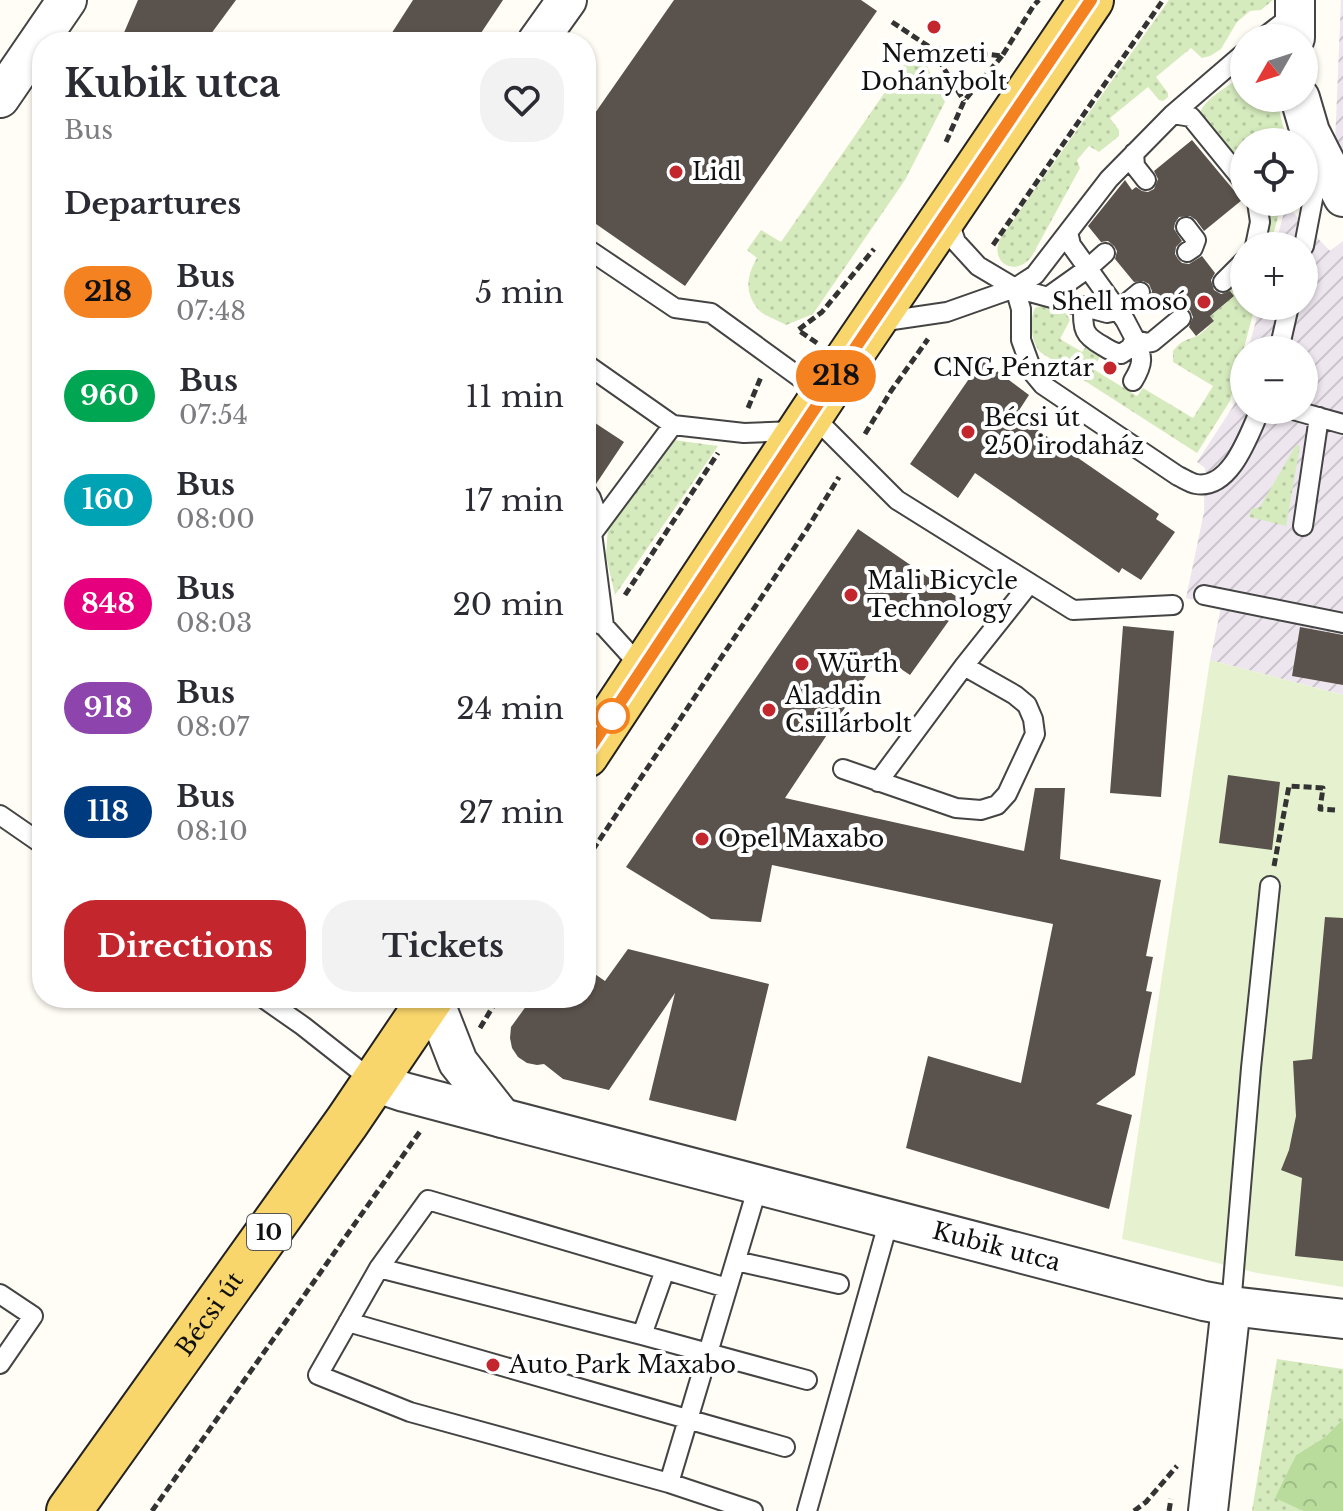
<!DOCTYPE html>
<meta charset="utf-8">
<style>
body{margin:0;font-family:"Libre Baskerville",serif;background:#f2f2f3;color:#2b2b33;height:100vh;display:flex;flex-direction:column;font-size:30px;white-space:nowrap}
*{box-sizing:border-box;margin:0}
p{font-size:26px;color:#7c7c81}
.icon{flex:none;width:44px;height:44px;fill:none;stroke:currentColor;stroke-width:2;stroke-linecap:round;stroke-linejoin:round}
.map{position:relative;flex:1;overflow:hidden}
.sheet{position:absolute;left:32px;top:32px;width:564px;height:976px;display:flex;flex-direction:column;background:#fff;border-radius:32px;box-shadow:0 2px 6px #0004}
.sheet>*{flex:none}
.badge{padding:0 16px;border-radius:26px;font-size:28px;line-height:52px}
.needle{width:52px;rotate:231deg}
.controls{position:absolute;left:1230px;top:24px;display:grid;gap:16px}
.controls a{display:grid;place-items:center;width:88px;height:88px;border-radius:50%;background:#fff;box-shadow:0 2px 6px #0004;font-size:40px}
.map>.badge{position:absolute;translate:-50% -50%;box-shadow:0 0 0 4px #fff}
h2{padding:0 32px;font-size:30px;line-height:72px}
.round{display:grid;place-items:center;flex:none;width:84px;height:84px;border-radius:32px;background:#f2f2f3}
.head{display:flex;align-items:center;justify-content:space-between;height:136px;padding:0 32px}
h1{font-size:38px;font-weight:800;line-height:60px}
.action{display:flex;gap:16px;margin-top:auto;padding:16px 32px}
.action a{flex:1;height:92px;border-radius:32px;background:#c4262e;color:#fff;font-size:32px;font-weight:800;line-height:92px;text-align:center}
.action a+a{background:#f2f2f3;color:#2b2b33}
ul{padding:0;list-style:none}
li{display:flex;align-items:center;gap:24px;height:104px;padding:0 32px}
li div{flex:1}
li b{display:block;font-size:30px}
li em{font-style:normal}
li .badge{min-width:88px;font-weight:700;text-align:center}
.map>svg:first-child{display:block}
.industrial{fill:url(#industrial-furrows)}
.grass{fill:url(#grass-dots)}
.forest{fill:url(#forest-crowns)}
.pitch{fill:#e6f2cf}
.building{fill:#5a524d}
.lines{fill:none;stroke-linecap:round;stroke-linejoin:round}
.service-casing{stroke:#444;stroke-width:22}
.minor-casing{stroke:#444;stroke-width:42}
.primary-casing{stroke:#222;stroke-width:48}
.path{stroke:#333;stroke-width:5;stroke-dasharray:8 4;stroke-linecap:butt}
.service{stroke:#fff;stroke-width:18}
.minor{stroke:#fff;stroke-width:38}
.primary{stroke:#f9d66b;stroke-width:44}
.line-casing{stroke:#fff;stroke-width:18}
.line{stroke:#f58220;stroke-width:12}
.poi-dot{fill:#c4262e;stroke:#fff;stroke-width:3}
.stop-dot{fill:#fff;stroke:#f58220;stroke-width:4}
.labels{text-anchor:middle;stroke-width:8;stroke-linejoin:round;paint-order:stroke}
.shield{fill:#fff;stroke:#585858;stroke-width:2}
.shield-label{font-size:22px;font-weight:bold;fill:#111}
.poi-label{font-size:24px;fill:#111;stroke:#fff;text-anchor:start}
.street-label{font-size:24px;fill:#111;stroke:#fff}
</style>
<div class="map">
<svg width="1343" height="1511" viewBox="0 0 1343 1511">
<defs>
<pattern id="industrial-furrows" width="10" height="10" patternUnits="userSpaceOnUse" patternTransform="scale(2)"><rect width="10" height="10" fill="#eee6ef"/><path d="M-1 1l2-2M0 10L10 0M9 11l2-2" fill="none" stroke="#cbc4cc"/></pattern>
<pattern id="grass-dots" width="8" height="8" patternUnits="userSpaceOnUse" patternTransform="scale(2)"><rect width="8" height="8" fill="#d5ebbd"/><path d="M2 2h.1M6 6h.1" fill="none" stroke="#b6c8a1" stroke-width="1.8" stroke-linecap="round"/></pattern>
<pattern id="forest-crowns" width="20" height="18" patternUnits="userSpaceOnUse" patternTransform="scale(2)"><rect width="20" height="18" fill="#b9dc9c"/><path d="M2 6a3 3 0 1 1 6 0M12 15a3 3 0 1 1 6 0" fill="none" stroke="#9ebc85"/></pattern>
</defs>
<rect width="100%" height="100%" fill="#fffdf5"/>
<path class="industrial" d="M1341 0H1343V155L1335 144Z
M1286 205 1330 251 1343 241V695L1210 660 1221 607 1186 598 1204 512 1205 468 1197 462 1234 405 1244 366V410H1304V350H1248L1260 306H1304V246H1275Z"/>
<path class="grass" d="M1169 0H1273L1261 10 1250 11 1237 22 1221 49 1210 56 1202 58 1191 48 1156 77 1168 93V97L1163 101 1159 100 1148 87 1110 118 1119 130V136L1099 152 1089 146 1077 160 1080 168 1032 256C1016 278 989 263 1000 239Z
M917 46 945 102 905 180 813 314 786 325C778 320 763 316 757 308 744 291 747 275 757 258L747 250 761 230 781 242Z
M1244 75V98H1276L1287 142H1244V174L1198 118C1202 99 1229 86 1244 75Z
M1263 202H1282L1270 246H1263Z
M1244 274V306H1255L1230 401 1197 453 1040 352C1031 342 1029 320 1035 308 1048 302 1064 307 1070 320L1060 339 1082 352 1087 345 1101 355 1093 369 1137 396 1143 388 1193 418 1213 386 1173 362V351C1183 339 1185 341 1197 336 1203 333 1209 326 1214 321L1210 316 1234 296 1227 288Z
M674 440 718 446 615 595 606 556 608 526Z
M1296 445 1300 446 1286 526 1249 517 1251 509 1260 507Z
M1277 1359 1343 1369V1419L1325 1437 1296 1455 1276 1498 1303 1511H1252Z"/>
<path class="forest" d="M1343 1419V1511H1303L1275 1498 1296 1455 1325 1437Z"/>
<path class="pitch" d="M1210 660 1343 695V1287L1257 1273 1122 1239Z"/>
<path class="building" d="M138 0H236L205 42H120Z
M413 0H503L475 42H386Z
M674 0H861L877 11 685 286 586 217V126Z
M1192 140 1242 200 1204 231 1196 220 1190 216 1179 217 1175 223 1174 229 1182 241 1176 247 1175 254 1178 259 1182 263 1189 264 1202 256 1215 273 1211 280 1214 290 1221 294 1230 291 1234 296 1210 316 1214 321 1196 336 1189 327 1193 317 1190 310 1180 306 1174 309 1169 304 1159 312 1149 300 1152 291 1149 284 1143 281 1134 282 1115 259 1117 251 1114 246 1108 241 1101 242 1088 226 1125 180 1132 190 1136 187 1142 191 1148 192 1154 189 1158 179 1154 171Z
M982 360 1029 395 1016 415 1159 514 1156 519 1175 532 1141 580 1122 568 1119 573 975 473 958 498 910 464Z
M586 417 624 442 596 484 586 479Z
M858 529 963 601 910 675 880 655 785 798 1024 851 1035 788H1065L1060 859 1161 880 1146 956 1153 957 1146 991 1152 992 1135 1075 1096 1104 1132 1115 1109 1209 906 1148 928 1056 1021 1083 1053 924 772 865 761 922 711 919 626 867Z
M1123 626 1174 631 1161 797 1110 793Z
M1300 627 1343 635V685L1292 676Z
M1228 775 1280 782 1272 850 1219 843Z
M1325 917 1343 918V1261L1295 1256 1302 1178 1281 1170 1289 1150 1296 1116 1293 1061 1312 1059Z
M628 949 769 984 736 1121 649 1100 675 993 609 1090 563 1079 544 1064 537 1065 527 1063 518 1057 512 1048 510 1038 511 1027 532 998H586V968L605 981Z"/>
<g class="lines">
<defs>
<path id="service" d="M1263 38 1294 14
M1173 114 1191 117 1244 182
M1134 153 1135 166 1146 180
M948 219 956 242 978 266 1015 288 1107 313 1117 311 1140 292
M1186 227 1196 240 1193 248 1187 252
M1068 232 1071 245 1125 320 1135 339 1145 343 1152 342 1181 318
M1255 246 1260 222 1257 202
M1304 246 1320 162
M586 248 675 308 711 313 824 395
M1223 282 1244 261
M1015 288 1021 309V340L1033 373 1043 385 1178 476C1183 478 1190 483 1196 484 1231 490 1249 434 1260 410
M1049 296 1087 269 1105 253
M1083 307C1083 330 1083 335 1103 346 1109 350 1114 353 1121 354L1130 348 1135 339C1143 357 1144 363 1133 381
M879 322 947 312 1015 288 1035 275 1109 179 1173 114 1244 53
M1279 350 1289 306
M586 364 673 425 744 433 796 431
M1293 410 1343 424
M811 414 897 500 1073 610 1173 605
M586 491 591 498 596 512 592 533 604 626
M1303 526 1319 417
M586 542 673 425
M1204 595 1343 623
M586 618 604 626 643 669
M843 769 956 808 981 810 997 805 1007 794 1035 734 1033 719 1027 705 1015 695 964 666
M878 782 964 666 1030 583
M0 815 42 844
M263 998 303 1026 374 1082
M736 1261 839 1284
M379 1268 642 1335 807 1380
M727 1288 428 1200 379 1268 318 1375 410 1412 669 1483 753 1511
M0 1294 33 1316 0 1364
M1231 1306 1251 1068 1270 886
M348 1322 785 1447
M642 1335 665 1270
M669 1483 758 1186
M807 1511 889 1220"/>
<g id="minor">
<path d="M1295 0V38"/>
<path d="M537 42 567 0"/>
<path d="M0 98 67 0"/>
<path d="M1300 98 1310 132 1343 197"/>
<path d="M433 998 458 1062 502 1118"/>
<path id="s1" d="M374 1082 404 1092 502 1118 1204 1301 1231 1306 1343 1319"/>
<path d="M1208 1511 1231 1306"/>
</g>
<g id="primary">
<path d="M586 755 845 363 1091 0"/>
<path id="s2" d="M69 1511 347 1122 431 998"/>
</g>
</defs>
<use href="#service" class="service-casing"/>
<use href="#minor" class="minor-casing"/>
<use href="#primary" class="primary-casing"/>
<path class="path" d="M892 22 931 48 1002 56 1034 5 1039 0
M932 49 964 101
M946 142 964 101 1002 56
M993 245 1163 0
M817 343 798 330 822 312 874 249
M748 408 761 377
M865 434 891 391 928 339
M625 595 718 453
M586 860 807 529 839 477
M1274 866 1289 786 1323 788 1320 809 1335 810
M480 1028 498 998
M152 1511 421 1130
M1134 1511 1146 1502 1177 1466
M1169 1511 1171 1499"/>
<use href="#service" class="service"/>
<use href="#minor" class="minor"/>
<use href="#primary" class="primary"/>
</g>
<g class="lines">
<defs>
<path id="line" d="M586 754 845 363 1091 0"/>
</defs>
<use href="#line" class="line-casing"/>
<use href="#line" class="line"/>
</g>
<g class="poi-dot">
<circle cx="934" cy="27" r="8"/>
<circle cx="676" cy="172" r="8"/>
<circle cx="1204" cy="302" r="8"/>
<circle cx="1110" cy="368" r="8"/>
<circle cx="968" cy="432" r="8"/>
<circle cx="851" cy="595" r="8"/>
<circle cx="802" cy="664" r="8"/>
<circle cx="769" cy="710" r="8"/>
<circle cx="702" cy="839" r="8"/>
<circle cx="493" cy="1365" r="8"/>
</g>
<circle class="stop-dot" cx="612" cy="716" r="16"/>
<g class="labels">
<rect class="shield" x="247" y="1214" width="44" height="36" rx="6"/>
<g class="shield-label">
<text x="269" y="1240">10</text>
</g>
<g class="poi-label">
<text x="934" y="62" text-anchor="middle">Nemzeti<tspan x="934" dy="28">Dohánybolt</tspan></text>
<text x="692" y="180">Lidl</text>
<text x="1188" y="310" text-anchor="end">Shell mosó</text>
<text x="1094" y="376" text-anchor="end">CNG Pénztár</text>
<text x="984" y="426">Bécsi út<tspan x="984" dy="28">250 irodaház</tspan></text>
<text x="867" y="589">Mali Bicycle<tspan x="867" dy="28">Technology</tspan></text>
<text x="818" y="672">Würth</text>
<text x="785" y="704">Aladdin<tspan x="785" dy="28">Csillárbolt</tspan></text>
<text x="718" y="847">Opel Maxabo</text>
<text x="509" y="1373">Auto Park Maxabo</text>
</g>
<g class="street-label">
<text dy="8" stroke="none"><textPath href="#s1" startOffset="644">Kubik utca</textPath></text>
<text dy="8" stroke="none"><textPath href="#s2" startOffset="242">Bécsi út</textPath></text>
</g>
</g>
</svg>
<div class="controls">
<a><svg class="needle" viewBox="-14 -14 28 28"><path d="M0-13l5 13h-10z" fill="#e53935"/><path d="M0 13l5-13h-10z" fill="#7c7c81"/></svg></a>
<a><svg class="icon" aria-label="locate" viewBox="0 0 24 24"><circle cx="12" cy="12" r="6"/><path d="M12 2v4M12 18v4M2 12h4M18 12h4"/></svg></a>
<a>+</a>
<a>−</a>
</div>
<b class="badge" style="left:836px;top:376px;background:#f58220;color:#111">218</b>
<section class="sheet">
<div class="head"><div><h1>Kubik utca</h1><p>Bus</p></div><a class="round"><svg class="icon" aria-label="heart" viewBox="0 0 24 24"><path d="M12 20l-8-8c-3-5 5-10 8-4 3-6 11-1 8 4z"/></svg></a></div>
<h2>Departures</h2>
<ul>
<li><span class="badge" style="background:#f58220;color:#111">218</span><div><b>Bus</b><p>07:48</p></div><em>5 min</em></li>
<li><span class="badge" style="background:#00a651;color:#fff">960</span><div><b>Bus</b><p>07:54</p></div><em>11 min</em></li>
<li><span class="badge" style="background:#00a3b4;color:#fff">160</span><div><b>Bus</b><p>08:00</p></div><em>17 min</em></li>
<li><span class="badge" style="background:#e6007e;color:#fff">848</span><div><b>Bus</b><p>08:03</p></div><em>20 min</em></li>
<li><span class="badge" style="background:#8e44ad;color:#fff">918</span><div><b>Bus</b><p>08:07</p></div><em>24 min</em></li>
<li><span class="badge" style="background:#003b80;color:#fff">118</span><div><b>Bus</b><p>08:10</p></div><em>27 min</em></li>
</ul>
<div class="action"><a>Directions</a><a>Tickets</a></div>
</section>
</div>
